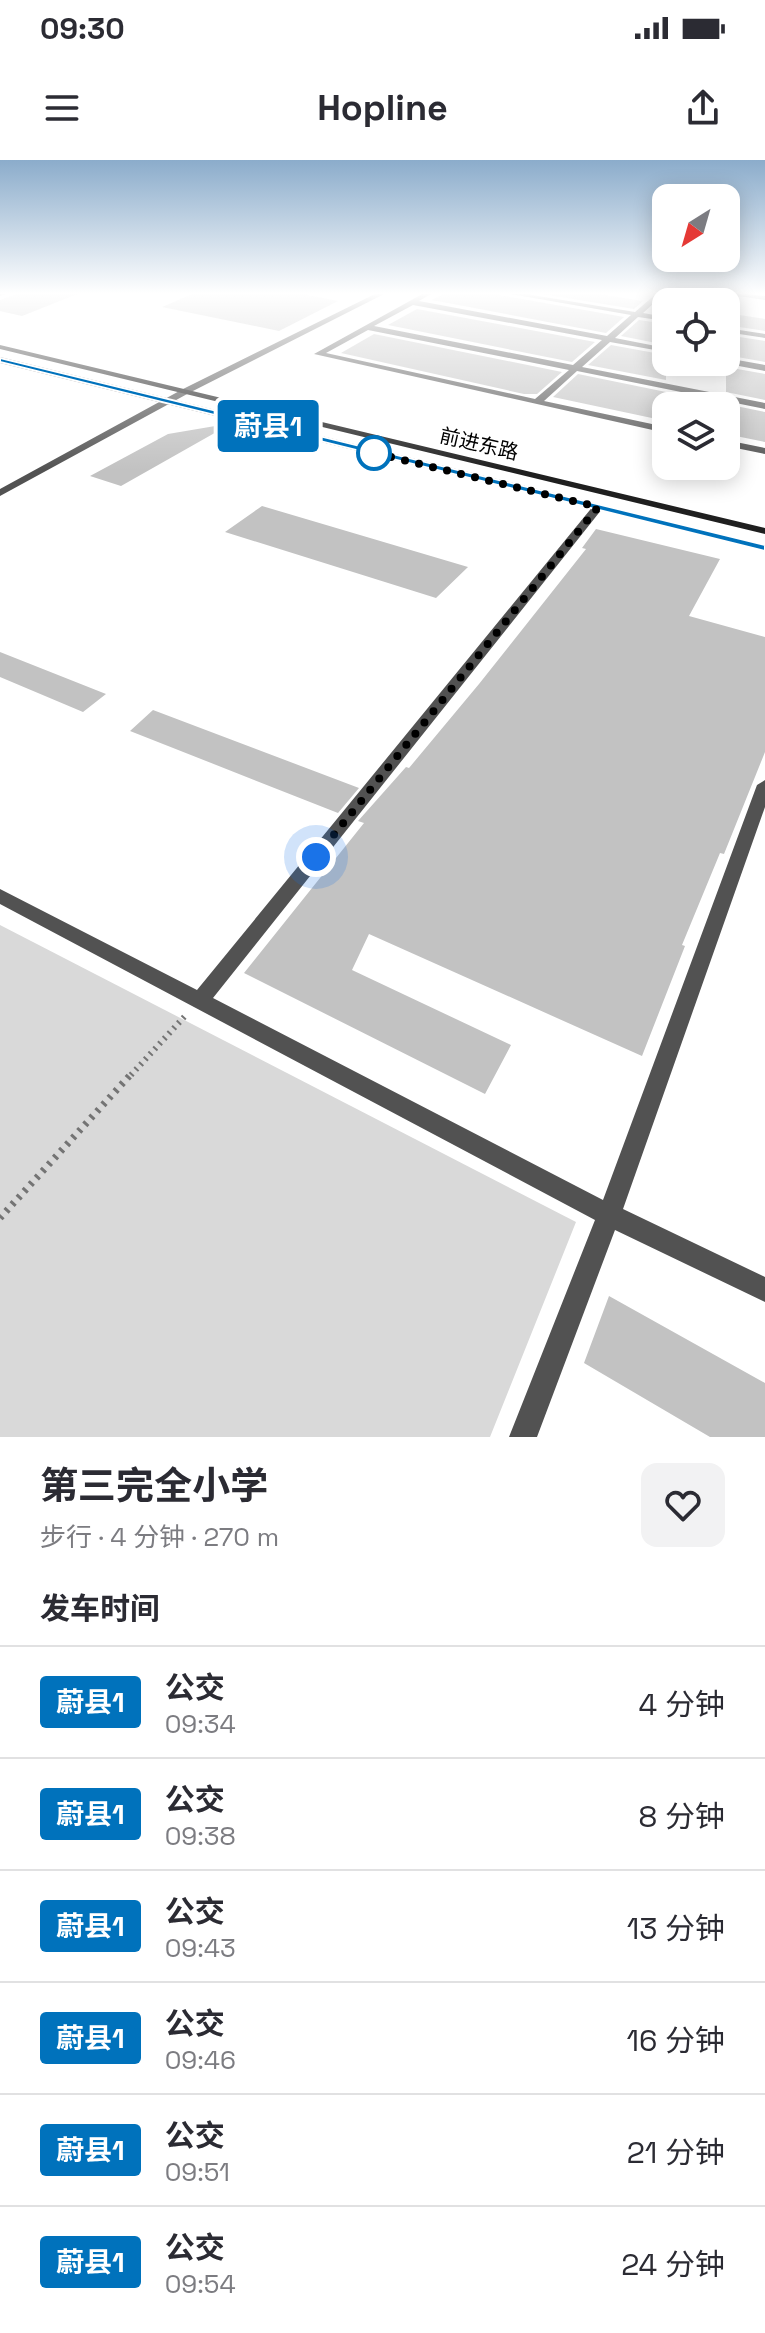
<!DOCTYPE html>
<html lang="zh">
<meta charset="utf-8">
<style>
body{margin:0;font-family:"Space Grotesk","Noto Sans SC",sans-serif;background:#f2f2f3;color:#2b2b33;height:100vh;display:flex;flex-direction:column;font-size:30px;white-space:nowrap}
*{box-sizing:border-box;margin:0}
p{font-size:26px;color:#7c7c81}
.icon{flex:none;width:44px;height:44px;fill:none;stroke:currentColor;stroke-width:2;stroke-linecap:round;stroke-linejoin:round}
.map{position:relative;height:1277px;overflow:hidden}
.details{display:flex;flex-direction:column;background:#fff;flex:1}
.details>*{flex:none}
.badge{padding:0 16px;border-radius:6px;font-size:28px;line-height:52px}
.needle{width:52px;rotate:217deg}
.controls{position:absolute;left:652px;top:24px;display:grid;gap:16px}
.controls a{display:grid;place-items:center;width:88px;height:88px;border-radius:16px;background:#fff;box-shadow:0 4px 20px #0003;font-size:40px}
.you{position:absolute;width:40px;height:40px;margin:-20px;border:6px solid #fff;border-radius:50%;background:#1a73e8;box-shadow:0 0 0 12px #1a73e833}
.map>.badge{position:absolute;translate:-50% -50%;box-shadow:0 0 0 4px #fff}
h2{padding:0 40px;font-size:30px;line-height:72px}
.round{display:grid;place-items:center;flex:none;width:84px;height:84px;border-radius:16px;background:#f2f2f3}
.overview{display:flex;align-items:center;justify-content:space-between;height:136px;padding:0 40px}
h1{font-size:38px;font-weight:700;line-height:60px}
ul{padding:0;list-style:none}
li{display:flex;align-items:center;gap:24px;height:112px;padding:0 40px;border-top:2px solid #e1e1e2}
li div{flex:1}
li b{display:block;font-size:30px}
li em{font-style:normal}
li .badge{min-width:88px;font-weight:700;text-align:center}
.status{display:flex;justify-content:space-between;align-items:center;height:56px;padding:0 40px;background:#fff;direction:ltr}
.status svg{height:22px;fill:currentColor}
header{display:flex;justify-content:space-between;align-items:center;height:104px;padding:0 40px;background:#fff;font-size:36px;font-weight:700}
.map>svg:first-child{display:block}
.green{fill:#d9d9d9}
.building{fill:#c2c2c2}
.lines{fill:none;stroke-linecap:round;stroke-linejoin:round}
.path-far1{stroke:#747474;stroke-width:6;stroke-dasharray:2 5;stroke-linecap:butt}
.path{stroke:#747474;stroke-width:7;stroke-dasharray:3 6;stroke-linecap:butt}
.minor{fill:#525252;fill-rule:evenodd}
.tertiary{fill:#525252;fill-rule:evenodd}
.secondary{fill:#1f1f1f;fill-rule:evenodd}
.line{fill:#0072bc;stroke:#fff;stroke-width:2}
.walk{stroke:#000;stroke-width:8;stroke-dasharray:0 14.4}
.stop-dot{fill:#fff;stroke:#0072bc;stroke-width:4}
.labels{text-anchor:middle;stroke-width:6;stroke-linejoin:round;paint-order:stroke}
.far-street-label{font-size:20px;fill:#000;stroke:#fff}
</style>
<div class="status"><b>09:30</b><svg viewBox="0 0 49 12"><path d="M0 12V9h3v3zM5 12V6h3v6zM10 12V3h3v9zM15 12V0h3v12zM26 1h20v11H26zM47 4h2v5h-2z"/></svg></div>
<header><svg class="icon" aria-label="menu" viewBox="0 0 24 24"><path d="M4 6h16M4 12h16M4 18h16"/></svg>Hopline<svg class="icon" aria-label="share" viewBox="0 0 24 24"><path d="M12 15V3M7 8l5-5 5 5M5 13v7h14v-7"/></svg></header>
<div class="map">
<svg width="765" height="1277" viewBox="0 0 765 1277">
<rect width="100%" height="100%" fill="#fff"/>
<path class="green" d="M0 765 576 1062 490 1277H0Z"/>
<path class="building" d="M22 132H80V133L22 156 0 151V140Z
M197 132H292L338 141 279 171 162 147Z
M447 132H497L499 135 624 157 606 173 432 140Z
M530 132H587L643 141 634 149Z
M417 149 595 182 572 202 388 165Z
M726 153 765 159V171L726 165Z
M639 160 666 164V185L621 176Z
M374 174 562 212 537 234H524L341 193Z
M726 175 765 181V202L726 195Z
M611 185 666 195V220L588 205Z
M726 207 765 214V240L726 232Z
M578 214 666 232V261L553 237Z
M726 244 765 252V282L726 274Z
M227 264V266L121 326 90 316 168 274Z
M262 346 468 407 436 438 225 372Z
M596 369 720 399 689 456 765 477V592L724 694 720 693 682 785 685 786 642 896 369 774 352 810 511 885 485 934 244 813 364 663 358 661 406 607 409 608 479 524 586 389 582 388Z
M0 492 106 534 83 552 0 517Z
M153 550 359 628 338 653 130 571Z
M609 1136 765 1223V1277H710L584 1203Z"/>
<g class="lines">
<path class="path-far1" d="M131 915 185 856"/>
<path class="path" d="M0 1058 132 913"/>
<path class="minor" d="M0 132H10L0 136Z
M426 132H434L419 141 607 176 631 155 500 132H514L635 152 656 134 655 132 726 140 727 142 726 143 663 135 643 153 666 157V161L638 157 615 178 666 188V192L610 182 582 207 765 243V249L577 211 544 241 666 267V273L314 194ZM413 145 602 180 573 205 374 166ZM368 170 569 210 535 239 326 193Z
M721 132 765 136V140L724 134Z
M726 168 765 174V178L726 172Z
M726 198 765 205V211L723 203 726 202Z
M726 280 765 288V294L726 286Z
M598 344 602 345V349L213 838 603 1040 757 625 765 620V647L623 1049 765 1117V1142L615 1070 537 1277H509L595 1060 0 744V729L197 830 594 345Z"/>
<path class="tertiary" d="M379 132H388L189 233 0 336V329L183 229Z"/>
<path class="secondary" d="M0 185 765 368V374L0 189Z
M0 197 765 385V391L0 203Z"/>
</g>
<linearGradient id="sky" x2="0" y2="1"><stop stop-color="#8baccb"/><stop offset="0.43" stop-color="#fff"/><stop offset="1" stop-color="#fff" stop-opacity="0"/></linearGradient>
<rect width="765" height="310" fill="url(#sky)"/>
<path class="line" d="M0 198 765 385V391L0 202Z"/>
<g class="lines">
<path class="walk" d="M316 697 598 347 374 293"/>
</g>
<circle class="stop-dot" cx="374" cy="293" r="16"/>
<g class="labels">
<g class="far-street-label">
<text transform="translate(479 284) rotate(13)" y="7">前进东路</text>
</g>
</g>
</svg>
<div class="controls">
<a><svg class="needle" viewBox="-14 -14 28 28"><path d="M0-13l5 13h-10z" fill="#e53935"/><path d="M0 13l5-13h-10z" fill="#7c7c81"/></svg></a>
<a><svg class="icon" aria-label="locate" viewBox="0 0 24 24"><circle cx="12" cy="12" r="6"/><path d="M12 2v4M12 18v4M2 12h4M18 12h4"/></svg></a>
<a><svg class="icon" aria-label="layers" viewBox="0 0 24 24"><path d="M12 4l9 5-9 5-9-5zM3 14l9 5 9-5"/></svg></a>
</div>
<div class="you" style="left:316px;top:697px"></div>
<b class="badge" style="left:268px;top:266px;background:#0072bc;color:#fff">蔚县1</b>
</div>
<section class="details">
<div class="overview"><div><h1>第三完全小学</h1><p>步行 · 4 分钟 · 270 m</p></div><a class="round"><svg class="icon" aria-label="heart" viewBox="0 0 24 24"><path d="M12 20l-8-8c-3-5 5-10 8-4 3-6 11-1 8 4z"/></svg></a></div>
<h2>发车时间</h2>
<ul>
<li><span class="badge" style="background:#0072bc;color:#fff">蔚县1</span><div><b>公交</b><p>09:34</p></div><em>4 分钟</em></li>
<li><span class="badge" style="background:#0072bc;color:#fff">蔚县1</span><div><b>公交</b><p>09:38</p></div><em>8 分钟</em></li>
<li><span class="badge" style="background:#0072bc;color:#fff">蔚县1</span><div><b>公交</b><p>09:43</p></div><em>13 分钟</em></li>
<li><span class="badge" style="background:#0072bc;color:#fff">蔚县1</span><div><b>公交</b><p>09:46</p></div><em>16 分钟</em></li>
<li><span class="badge" style="background:#0072bc;color:#fff">蔚县1</span><div><b>公交</b><p>09:51</p></div><em>21 分钟</em></li>
<li><span class="badge" style="background:#0072bc;color:#fff">蔚县1</span><div><b>公交</b><p>09:54</p></div><em>24 分钟</em></li>
</ul>
</section>
